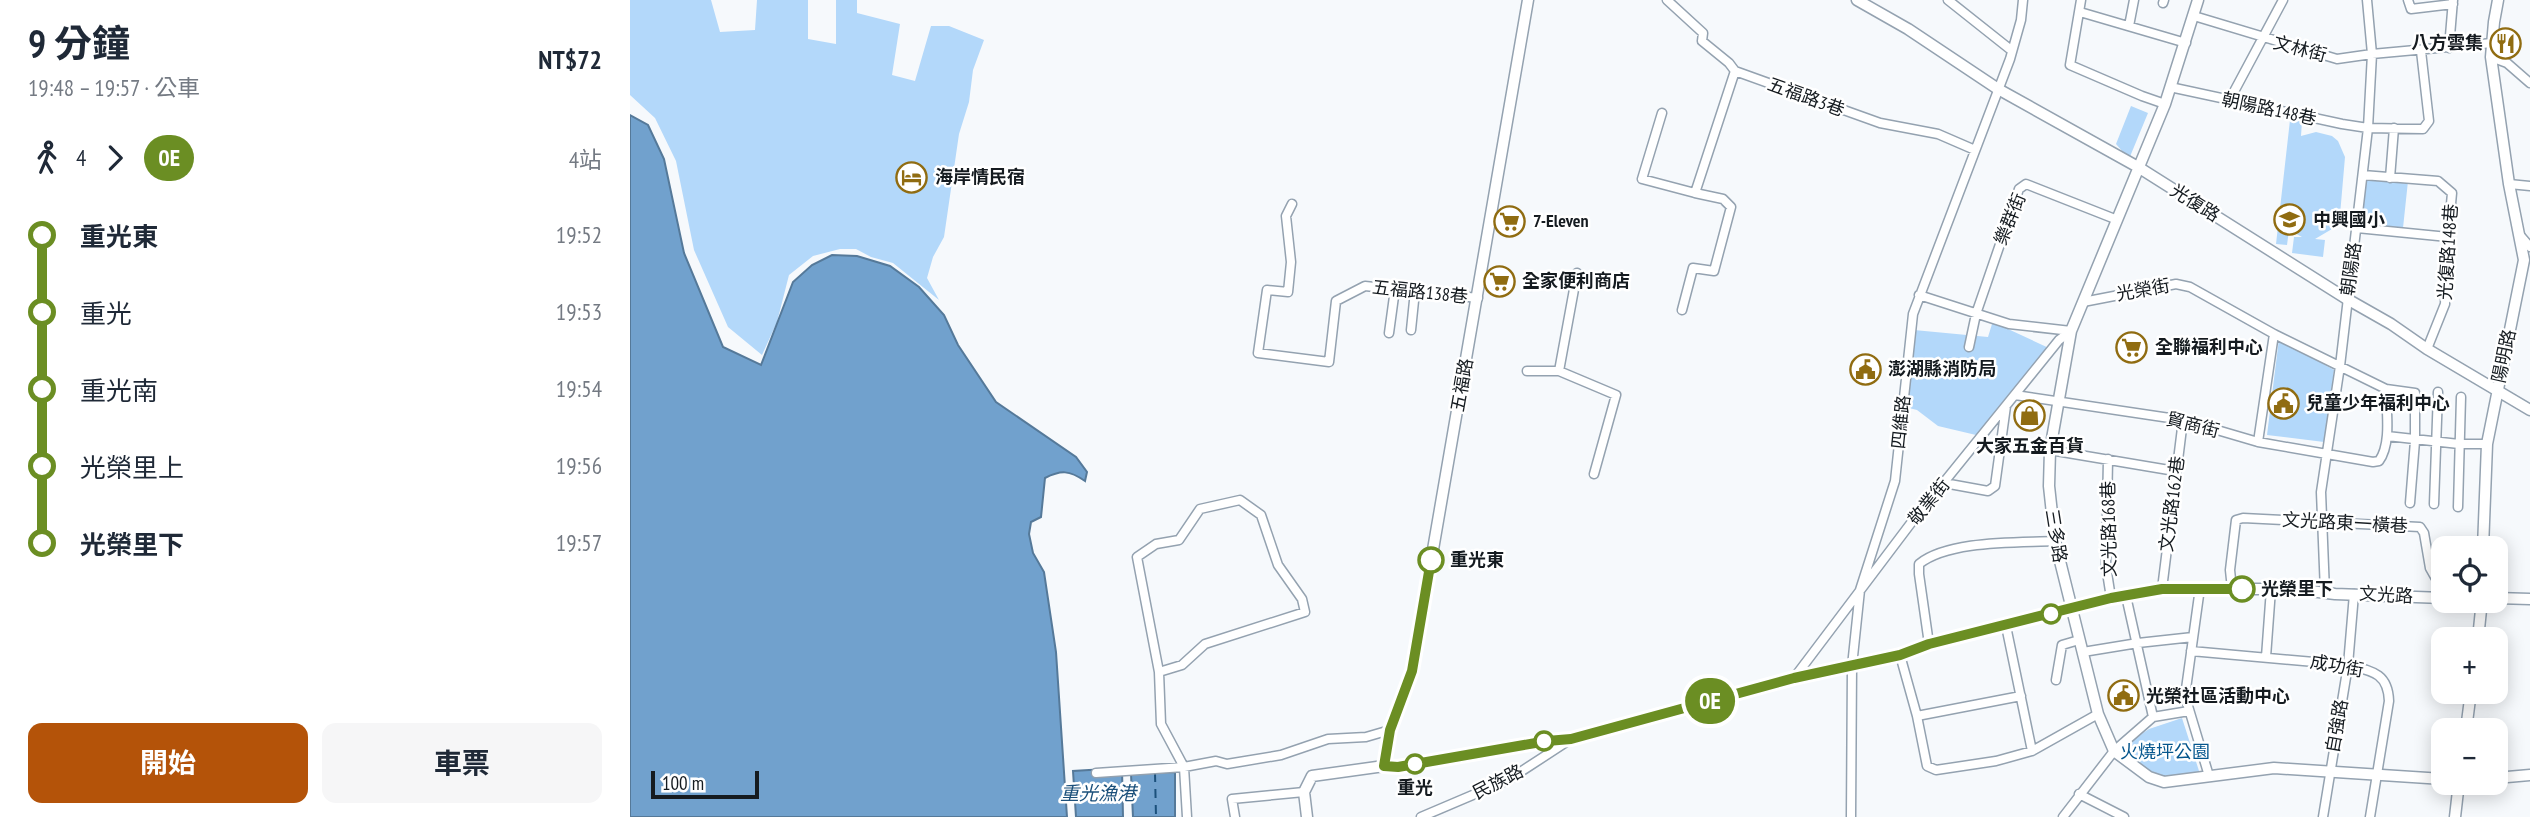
<!DOCTYPE html>
<html lang="zh-TW">
<meta charset="utf-8">
<style>
body{margin:0;font-family:"PT Sans Narrow","Noto Sans TC",sans-serif;background:#f6f6f7;color:#1f2937;height:100vh;display:flex;flex-direction:column;font-size:26px;white-space:nowrap}
*{box-sizing:border-box;margin:0}
p{font-size:23px;color:#747a83}
.icon{flex:none;width:38px;height:38px;fill:none;stroke:currentColor;stroke-width:2;stroke-linecap:round;stroke-linejoin:round}
.map{position:relative;flex:1;overflow:hidden}
.side{display:flex;flex-direction:column;background:#fff;width:630px}
.side>*{flex:none}
.badge{padding:0 14px;border-radius:23px;font-size:24px;line-height:46px}
.controls{position:absolute;left:1801px;top:536px;display:grid;gap:14px}
.controls a{display:grid;place-items:center;width:77px;height:77px;border-radius:14px;background:#fff;box-shadow:0 4px 18px #0003;font-size:35px}
.scale{position:absolute;left:21px;bottom:18px;width:108px;box-sizing:border-box;padding-left:7px;border:4px solid #151b20;border-top:0;font-size:19px;line-height:24px;white-space:nowrap;color:#151b20;-webkit-text-stroke:5px #fff;paint-order:stroke}
.map>.badge{position:absolute;translate:-50% -50%;box-shadow:0 0 0 4px #fff}
.legs{display:flex;align-items:center;gap:10px;height:77px;padding:0 28px;font-size:23px}
.legs p{margin-inline-start:auto}
.head{display:flex;align-items:center;justify-content:space-between;height:119px;padding:0 28px}
h1{font-size:38px;font-weight:700;line-height:52px}
.primary-button{display:flex;gap:14px;margin-top:auto;padding:14px 28px}
.primary-button a{flex:1;height:80px;border-radius:14px;background:#b45309;color:#fff;font-size:28px;font-weight:700;line-height:80px;text-align:center}
.primary-button a+a{background:#f6f6f7;color:#1f2937}
ul{padding:0 28px;list-style:none}
li{display:flex;align-items:center;gap:24px;height:77px;font-size:26px}
li i{display:grid;place-items:center;width:10px;height:100%;margin:0 9px;background:currentColor}
li i::after{content:'';width:18px;height:18px;margin:-9px;border:5px solid;border-radius:50%;background:#fff}
li p{margin-inline-start:auto}
li:first-child i{background:linear-gradient(#0000 50%,currentColor 0)}
li:last-child i{background:linear-gradient(currentColor 50%,#0000 0)}
main{display:flex;flex:1;min-height:0}
.map>svg:first-child{display:block}
.green{fill:#b3d8fa}
.water{fill:#71a1cd;stroke:#557999;stroke-width:2}
.lines{fill:none;stroke-linecap:round;stroke-linejoin:round}
.ferry{stroke:#1b507b;stroke-width:2;stroke-dasharray:9 7;stroke-linecap:butt}
.minor-casing{stroke:#94a2b0;stroke-width:11}
.tertiary-casing{stroke:#94a2b0;stroke-width:13}
.minor{stroke:#fff;stroke-width:8}
.tertiary{stroke:#fff;stroke-width:10}
.line-1-casing{stroke:#fff;stroke-width:16}
.line-1{stroke:#6b8e23;stroke-width:10}
.stop-1-dot{fill:#fff;stroke:#6b8e23;stroke-width:3.5}
.labels{text-anchor:middle;stroke-width:5;stroke-linejoin:round;paint-order:stroke}
.poi-label{font-size:18px;font-weight:bold;fill:#151b20;stroke:#fff;text-anchor:start}
.street-label{font-size:18px;fill:#151b20;stroke:#fff}
.stop-label{font-size:18px;font-weight:bold;fill:#151b20;stroke:#fff;text-anchor:start}
.park-label{font-size:18px;fill:#05568d;stroke:#fff}
.water-label{font-size:19px;font-style:italic;fill:#1b507b;stroke:#fff}
</style>
<main>
<section class="side">
<div class="head"><div><h1>9 分鐘</h1><p>19:48 – 19:57 · 公車</p></div><b>NT$72</b></div>
<div class="legs"><svg class="icon" aria-label="walk" viewBox="0 0 24 24"><circle cx="13" cy="4" r="2"/><path d="M13 8l-2 6 4 7M11 14l-3 7M7 12l3-4h3l4 4"/></svg>4<svg class="icon" aria-label="forward" viewBox="0 0 24 24"><path d="M9 5l7 7-7 7"/></svg><b class="badge" style="background:#6b8e23;color:#fff">0E</b><p>4站</p></div>
<ul>
<li><i style="color:#6b8e23"></i><b>重光東</b><p>19:52</p></li>
<li><i style="color:#6b8e23"></i><span>重光</span><p>19:53</p></li>
<li><i style="color:#6b8e23"></i><span>重光南</span><p>19:54</p></li>
<li><i style="color:#6b8e23"></i><span>光榮里上</span><p>19:56</p></li>
<li><i style="color:#6b8e23"></i><b>光榮里下</b><p>19:57</p></li>
</ul>
<div class="primary-button"><a>開始</a><a>車票</a></div>
</section>
<div class="map">
<svg width="1900" height="817" viewBox="0 0 1900 817">
<rect width="100%" height="100%" fill="#f6f9fc"/>
<path class="green" d="M0 0H81L90 32 125 30 127 0H178V39L206 44V0H227V13L270 24 262 75 285 81 301 26H319L354 40 343 70 339 102 329 134 314 237 303 257 297 278 309 300 263 263 241 257 226 249H210L183 256 159 275 147 322 132 355 98 327 64 250 46 161 25 118 0 95Z
M1501 106 1518 113 1499 159 1486 144Z
M1660 120 1672 121 1671 136 1686 132 1702 136 1708 141 1715 157 1710 215 1702 229 1685 239 1695 240 1693 257 1662 253 1664 237H1672L1659 230 1657 245 1646 244Z
M1735 178 1778 181 1773 228 1731 223Z
M1365 323 1421 349 1346 435 1308 426 1287 410 1275 407 1284 330 1358 337 1362 324Z
M1649 339 1704 370 1694 442 1637 435Z
M1552 718 1570 774C1528 780 1520 782 1493 746L1519 729Z"/>
<path class="water" d="M0 115 18 125 34 159 54 253 93 347 131 365 163 282 182 265 202 255 227 256 260 266 289 287 314 315 328 345 366 402 446 457 457 472 455 481C439 470 431 470 415 478L411 517 401 522 399 534 403 553 414 572 426 652 437 817H0Z
M492 768 493 817H446L443 771Z
M545 772V817H503L501 774Z"/>
<g class="lines">
<path class="ferry" d="M525 773 526 817"/>
<defs>
<path id="minor" d="M1037 0 1073 33 1072 41 1099 63 1105 71 1250 123 1308 134 1345 150
M1318 0 1381 50
M1451 0 1440 65 1512 96 1535 104
M1778 0 1781 9 1823 4
M1533 3 1534 0
M1450 12 1556 43
M1564 16 1707 59 1742 54 1862 43
M1499 26 1504 0
M1819 48 1823 0
M1861 57 1877 63 1900 83
M1540 87 1712 124 1738 128 1793 129 1799 121 1791 51
M1599 101 1653 0
M1032 113 1012 179 1065 193
M1733 175 1808 181 1822 193 1818 237 1815 304 1797 349
M1760 178 1764 128
M1879 184 1900 186
M662 204 656 216 661 262 658 292 637 290 628 353 699 362 706 301 735 286 848 298
M1727 228 1818 237
M1889 234 1900 247
M1289 295 1379 324 1441 331
M1453 302 1546 284 1560 287 1644 334 1756 389 1785 393V441L1780 503
M1052 310 1063 268 1084 271 1101 207 1093 199 1065 193 1105 71
M781 330 785 291
M759 333 765 289
M1339 347 1346 314 1389 189 1396 184 1485 219
M897 371H929L986 395 964 474
M929 371 947 273
M1385 395 1553 420 1628 442 1743 462 1749 461C1762 443 1756 410 1756 389
M1757 436 1829 444H1857
M1628 442 1644 334
M1420 450 1545 471
M1478 459 1476 566 1481 598
M1314 483 1358 491 1365 486 1376 406
M1804 504 1808 392
M1828 507 1831 397
M1570 588 1555 696 1579 776
M1532 589 1553 420
M1602 589 1600 570 1606 520 1613 518 1790 527 1794 533 1800 568 1813 591
M1695 592 1691 492 1710 366 1738 128 1742 54 1737 0
M1496 596 1523 717
M1376 626 1402 751
M1299 644 1289 574V564C1319 540 1387 543 1425 541
M1561 651 1718 665C1742 671 1758 673 1759 701L1740 817
M1453 652 1508 643 1563 637
M1270 655 1287 716 1297 766 1306 770 1366 761 1402 751 1468 714
M1636 657 1641 589
M529 672 552 665 575 644 675 612 672 599 648 565 631 515 610 500 570 509 549 540 526 544 507 557 529 672 531 724 554 767 557 817
M1164 678 1281 523 1429 340 1441 331
M1426 680 1432 645 1449 640
M1287 716 1391 696
M466 773 554 767 586 761 597 764 651 755 698 739 736 737 760 730
M1449 794 1494 817
M605 817 602 799 674 792
M791 817 878 780 941 739
M1221 817 1222 666 1230 590 1265 481 1283 314 1380 59 1391 20 1393 0
M1433 817 1484 751 1523 717 1559 711
M1693 817 1718 665 1724 594"/>
<path id="tertiary" d="M1227 0 1278 29 1368 89 1508 167 1717 299 1761 324 1797 349 1900 410
M1568 0 1535 104 1441 331 1420 450 1419 486 1425 541 1468 714 1484 751 1519 777 1534 782 1644 768 1813 779
M1853 548 1857 444 1894 260 1879 184 1861 57 1864 22 1868 0
M1866 598 1900 599
M1848 639 1852 600
M1836 730 1841 691
M754 766 760 730 782 671 898 0
M1866 778 1900 775
M677 817 674 792 682 776 754 766 768 767 917 741 941 739 1164 678 1270 655 1299 644 1481 598 1532 589H1663L1705 594 1813 598
M1825 817 1829 782"/>
</defs>
<use href="#minor" class="minor-casing"/>
<use href="#tertiary" class="tertiary-casing"/>
<use href="#minor" class="minor"/>
<use href="#tertiary" class="tertiary"/>
</g>
<g class="lines">
<defs>
<path id="line-1" d="M801 560 782 671 760 730 754 766 768 767 917 741 941 739 1164 678 1270 655 1299 644 1481 598 1532 589H1612"/>
</defs>
<use href="#line-1" class="line-1-casing"/>
<use href="#line-1" class="line-1"/>
</g>
<defs>
<symbol id="restaurant-ring" viewBox="-11 -11 22 22"><circle r="9.5" fill="#fff" stroke="#906c11" stroke-width="1.5"/><path d="M-5-6h1v4h1v-4h1v4h1v-4h1v5L-1.5 .5V6h-2V.5L-5-1ZM5-6V6H3V1.5H1.5Q1.5-4 5-6Z" fill="#906c11"/></symbol>
<symbol id="hotel-ring" viewBox="-11 -11 22 22"><circle r="9.5" fill="#fff" stroke="#906c11" stroke-width="1.5"/><path d="M-6-4.5h1.5V1H6V5H4.5V3h-9V5H-6ZM-4 0a1.8 1.8 0 1 1 3.6 0ZM.5 0V-2.5h3Q6-2.5 6 0Z" fill="#906c11"/></symbol>
<symbol id="school-ring" viewBox="-11 -11 22 22"><circle r="9.5" fill="#fff" stroke="#906c11" stroke-width="1.5"/><path d="M0-5L7-2L0 1L-7-2ZM-4 1L0 2.5L4 1V4Q0 6-4 4Z" fill="#906c11"/></symbol>
<symbol id="supermarket-ring" viewBox="-11 -11 22 22"><circle r="9.5" fill="#fff" stroke="#906c11" stroke-width="1.5"/><path d="M-6-5.5h2.5l.6 2H6L4.5 2H-2.5L-4.4-4H-6ZM-1.5 3.2a1.3 1.3 0 1 0 .1 0ZM3 3.2a1.3 1.3 0 1 0 .1 0Z" fill="#906c11"/></symbol>
<symbol id="civic-ring" viewBox="-11 -11 22 22"><circle r="9.5" fill="#fff" stroke="#906c11" stroke-width="1.5"/><path d="M-.6-6.5H3V-4.5H.6V-3L4-1V1h2V6H-6V1h2V-1L-.6-3ZM-1.2 2.5V6h2.4V2.5Z" fill="#906c11"/></symbol>
<symbol id="shop-ring" viewBox="-11 -11 22 22"><circle r="9.5" fill="#fff" stroke="#906c11" stroke-width="1.5"/><path d="M-5-2.5h2.3a2.7 3.5 0 0 1 5.4 0H5L5.5 6h-11ZM-1.5-2.5h3a1.5 2.3 0 0 0-3 0Z" fill="#906c11"/></symbol>
</defs>
<g fill-rule="evenodd">
<use href="#restaurant-ring" x="1858" y="26" width="35" height="35"/>
<use href="#hotel-ring" x="264" y="160" width="35" height="35"/>
<use href="#school-ring" x="1642" y="202" width="35" height="35"/>
<use href="#supermarket-ring" x="862" y="204" width="35" height="35"/>
<use href="#supermarket-ring" x="852" y="264" width="35" height="35"/>
<use href="#supermarket-ring" x="1484" y="330" width="35" height="35"/>
<use href="#civic-ring" x="1218" y="352" width="35" height="35"/>
<use href="#civic-ring" x="1636" y="386" width="35" height="35"/>
<use href="#shop-ring" x="1382" y="398" width="35" height="35"/>
<use href="#civic-ring" x="1476" y="678" width="35" height="35"/>
</g>
<g class="stop-1-dot">
<circle cx="801" cy="560" r="12"/>
<circle cx="1612" cy="589" r="12"/>
<circle cx="1421" cy="614" r="9"/>
<circle cx="914" cy="741" r="9"/>
<circle cx="785" cy="764" r="9"/>
</g>
<g class="labels">
<g class="poi-label">
<text x="1853" y="49" text-anchor="end">八方雲集</text>
<text x="305" y="183">海岸情民宿</text>
<text x="1683" y="226">中興國小</text>
<text x="903" y="227">7-Eleven</text>
<text x="892" y="287">全家便利商店</text>
<text x="1525" y="353">全聯福利中心</text>
<text x="1258" y="375">澎湖縣消防局</text>
<text x="1676" y="409">兒童少年福利中心</text>
<text x="1400" y="452" text-anchor="middle">大家五金百貨</text>
<text x="1516" y="702">光榮社區活動中心</text>
</g>
<g class="street-label">
<text transform="translate(1670 49) rotate(15)" y="6">文林街</text>
<text transform="translate(1176 97) rotate(20)" y="6">五福路3巷</text>
<text transform="translate(1639 109) rotate(12)" y="6">朝陽路148巷</text>
<text transform="translate(1565 203) rotate(32)" y="6">光復路</text>
<text transform="translate(1380 219) rotate(-68)" y="6">樂群街</text>
<text transform="translate(1818 252) rotate(-86)" y="6">光復路148巷</text>
<text transform="translate(1721 269) rotate(-82)" y="6">朝陽路</text>
<text transform="translate(1513 290) rotate(-10)" y="6">光榮街</text>
<text transform="translate(790 292) rotate(6)" y="6">五福路138巷</text>
<text transform="translate(1874 356) rotate(-78)" y="6">陽明路</text>
<text transform="translate(832 385) rotate(-80)" y="6">五福路</text>
<text transform="translate(1271 422) rotate(-84)" y="6">四維路</text>
<text transform="translate(1563 425) rotate(14)" y="6">貿商街</text>
<text transform="translate(1299 502) rotate(-51)" y="6">敬業街</text>
<text transform="translate(1542 504) rotate(-83)" y="6">文光路162巷</text>
<text transform="translate(1715 523) rotate(3)" y="6">文光路東一橫巷</text>
<text transform="translate(1479 529) rotate(-91)" y="6">文光路168巷</text>
<text transform="translate(1426 536) rotate(81)" y="6">三多路</text>
<text transform="translate(1756 595) rotate(3)" y="6">文光路</text>
<text transform="translate(1707 666) rotate(10)" y="6">成功街</text>
<text transform="translate(1707 726) rotate(-80)" y="6">自強路</text>
<text transform="translate(868 782) rotate(-27)" y="6">民族路</text>
</g>
<g class="stop-label">
<text x="820" y="566">重光東</text>
<text x="1631" y="595">光榮里下</text>
<text x="785" y="794" text-anchor="middle">重光</text>
</g>
<g class="park-label">
<text x="1535" y="758">火燒坪公園</text>
</g>
<g class="water-label">
<text x="468" y="800">重光漁港</text>
</g>
</g>
</svg>
<div class="controls">
<a><svg class="icon" aria-label="locate" viewBox="0 0 24 24"><circle cx="12" cy="12" r="6"/><path d="M12 2v4M12 18v4M2 12h4M18 12h4"/></svg></a>
<a>+</a>
<a>−</a>
</div>
<div class="scale">100 m</div>
<b class="badge" style="left:1080px;top:701px;background:#6b8e23;color:#fff">0E</b>
</div>
</main>
